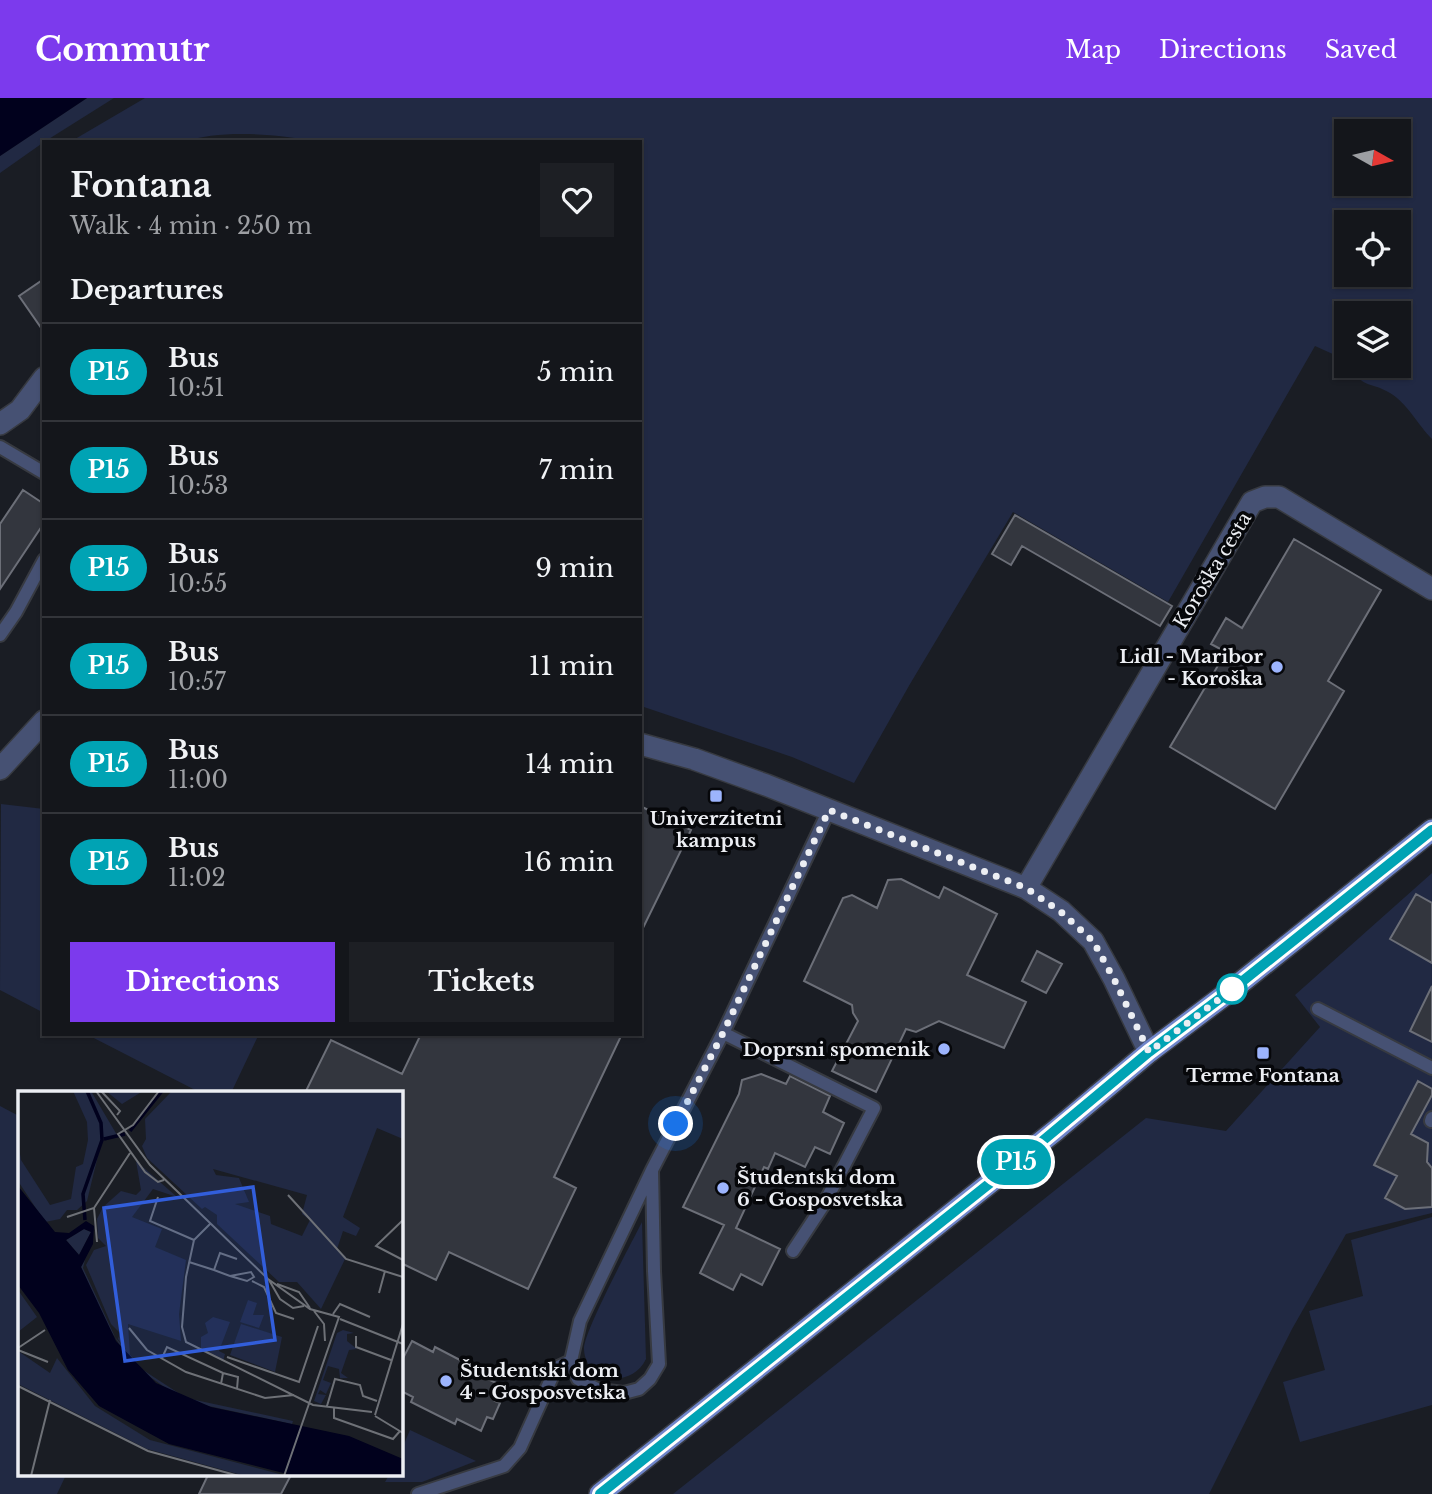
<!DOCTYPE html>
<meta charset="utf-8">
<style>
body{margin:0;font-family:"Libre Baskerville",serif;background:#1d1f24;color:#f1f3f6;height:100vh;display:flex;flex-direction:column;font-size:26px;white-space:nowrap}
*{box-sizing:border-box;margin:0}
p{font-size:23px;color:#9d9fa3}
.icon{flex:none;width:38px;height:38px;fill:none;stroke:currentColor;stroke-width:2;stroke-linecap:round;stroke-linejoin:round}
.map{position:relative;flex:1;overflow:hidden}
.side{position:absolute;left:42px;top:42px;width:600px;height:896px;display:flex;flex-direction:column;background:#14161b;border-radius:0px;box-shadow:0 2px 5px #0004,0 0 0 2px #33353a}
.side>*{flex:none}
.badge{padding:0 14px;border-radius:23px;font-size:24px;line-height:46px}
.needle{width:46px;rotate:98deg}
.tools{position:absolute;left:1334px;top:21px;display:grid;gap:14px}
.tools a{display:grid;place-items:center;width:77px;height:77px;border-radius:0px;background:#14161b;box-shadow:0 2px 5px #0004,0 0 0 2px #33353a;font-size:35px}
.you{position:absolute;width:35px;height:35px;margin:-18px;border:5px solid #fff;border-radius:50%;background:#1a73e8;box-shadow:0 0 0 10px #1a73e833}
.map>.badge{position:absolute;translate:-50% -50%;box-shadow:0 0 0 4px #fff}
h2{padding:0 28px;font-size:26px;line-height:63px}
.round{display:grid;place-items:center;flex:none;width:74px;height:74px;border-radius:0px;background:#1d1f24}
.overview{display:flex;align-items:center;justify-content:space-between;height:119px;padding:0 28px}
h1{font-size:33px;font-weight:700;line-height:52px}
.action{display:flex;gap:14px;margin-top:auto;padding:14px 28px}
.action a{flex:1;height:80px;border-radius:0px;background:#7c3aed;color:#fff;font-size:28px;font-weight:700;line-height:80px;text-align:center}
.action a+a{background:#1d1f24;color:#f1f3f6}
ul{padding:0;list-style:none}
li{display:flex;align-items:center;gap:21px;height:98px;padding:0 28px;border-top:2px solid #33353a}
li div{flex:1}
li b{display:block;font-size:26px}
li em{font-style:normal}
li .badge{min-width:77px;font-weight:700;text-align:center}
header{display:flex;align-items:center;gap:42px;box-sizing:border-box;height:98px;padding:0 35px;background:#7c3aed;color:#fff}
header strong{font-size:33px}
nav{display:flex;gap:38px;margin-inline-start:auto;font-size:24px}
.map>svg:first-child{display:block}
.green{fill:#212943;fill-rule:evenodd}
.water{fill:#01011d}
.building{fill:#33363e;stroke:#6c6f78;stroke-width:2}
.lines{fill:none;stroke-linecap:round;stroke-linejoin:round}
.lane-casing{stroke:#373a41;stroke-width:16}
.street-casing{stroke:#373a41;stroke-width:24}
.primary-casing{stroke:#373a41;stroke-width:24}
.lane{stroke:#465173;stroke-width:12}
.street{stroke:#465173;stroke-width:21}
.primary{stroke:#6f85ca;stroke-width:21}
.line-casing{stroke:#fff;stroke-width:16}
.line{stroke:#00a3b4;stroke-width:10}
.walk{stroke:#eceef3;stroke-width:7;stroke-dasharray:0 12.6}
.poi-dot{fill:#9cb4fd;stroke:#06070a;stroke-width:2.5}
.stop-dot{fill:#fff;stroke:#00a3b4;stroke-width:3.5}
.labels{text-anchor:middle;stroke-width:7;stroke-linejoin:round;paint-order:stroke}
.street-label{font-size:19px;fill:#eceef3;stroke:#06070a}
.poi-label{font-size:19px;font-weight:bold;fill:#eceef3;stroke:#06070a;text-anchor:end}
.inset-river{fill:none;stroke:#01011d;stroke-width:3.5}
.inset-road{fill:none;stroke:#6e7177;stroke-width:2}
.view{fill:#325edb;fill-opacity:0.15;stroke:#325edb;stroke-width:3.5}
.inset-edge{fill:none;stroke:#eceef3;stroke-width:3.5}
</style>
<header>
<strong>Commutr</strong>
<nav><a>Map</a><a>Directions</a><a>Saved</a></nav>
</header>
<div class="map">
<svg width="1432" height="1396" viewBox="0 0 1432 1396">
<rect width="100%" height="100%" fill="#1a1d24"/>
<path class="green" d="M87 0H114L44 44 0 75V58Z
M145 0H1432V341C1418 327 1407 305 1390 295 1370 283 1364 292 1350 268H1398V215H1346V262L1315 248 1168 504 1013 414 910 586 854 685 792 659 641 608 640 44H316C279 36 220 31 184 44H70ZM1346 33H1398V86H1346ZM1346 124H1398V177H1346Z
M1 706 44 711V915L0 892Z
M1432 775V1115L1346 1136 1292 1231 1209 1396H673L1146 1020 1226 1033 1320 929 1295 897Z
M86 936H259L231 995H201Z
M0 1008 19 1018V1377H66L57 1396H0Z
M1432 1119V1307L1300 1344 1283 1284 1325 1272 1309 1213 1363 1198 1351 1142Z
M642 1124 646 1261C631 1292 585 1284 584 1251 583 1235 632 1144 642 1124Z
M410 1332 476 1363 422 1384H385L389 1377H401V1353Z"/>
<path class="water" d="M0 0H87L0 58Z"/>
<path class="building" d="M44 181V234L19 198Z
M23 392 44 406V425L0 491V426Z
M1015 417 1172 508 1160 528 1022 448 1011 467 992 456Z
M1294 441 1381 492 1328 583 1344 593 1275 711 1170 649 1226 554 1211 546 1226 520 1242 530Z
M640 708 691 732 640 836Z
M901 781 939 800 944 789 997 816 967 877 1026 904 1004 950 939 923 916 934 906 931 876 994 832 973 858 923 853 915 852 907 804 883 843 800 852 797 877 810 888 782Z
M1416 796 1432 805V865L1390 841Z
M1037 853 1062 866 1046 895 1022 883Z
M1432 888V944L1410 933Z
M421 936H622L554 1079 576 1090 528 1191 449 1154 436 1182 401 1165V995H305L331 942 402 976Z
M761 976 786 986 790 978 830 998 823 1014 844 1025 830 1056 815 1049 805 1069 775 1055 768 1071 764 1069 736 1130 780 1151 762 1187 741 1176 733 1192 700 1175 724 1127 683 1109 739 996 742 982Z
M1418 983 1432 991V997L1411 1036 1428 1045 1427 1064 1432 1070V1109L1405 1111 1385 1100 1397 1078 1374 1067Z
M412 1243 433 1254 435 1249 483 1274 481 1278 503 1288 495 1303 500 1305 493 1321 487 1319 481 1333 457 1321 455 1326 411 1304 413 1299 401 1293V1264Z
M208 1377H291L281 1396H199Z"/>
<g class="lines">
<defs>
<path id="lane" d="M0 349 44 375
M0 537 16 514 44 462
M1318 911 1432 970
M723 935 874 1010 824 1106 793 1153
M1431 1023 1432 1020
M652 1072 654 1173 659 1266 650 1281 639 1291 624 1295 599 1292 578 1281 571 1263 580 1223 652 1072 723 935 829 712
M418 1396 504 1368 520 1350 556 1270 571 1263"/>
<path id="street" d="M0 326 20 312 44 280
M640 646 694 661 766 687 1026 790 1061 813 1093 843 1114 881 1149 954
M0 671 44 623
M1026 790 1252 404 1265 399H1279L1432 491"/>
<path id="primary" d="M600 1396 1056 1032 1149 954 1234 890 1432 732"/>
</defs>
<use href="#lane" class="lane-casing"/>
<use href="#street" class="street-casing"/>
<use href="#primary" class="primary-casing"/>
<use href="#lane" class="lane"/>
<use href="#street" class="street"/>
<use href="#primary" class="primary"/>
</g>
<g class="lines">
<defs>
<path id="line" d="M600 1396 1034 1050 1149 954 1234 890 1432 732"/>
</defs>
<use href="#line" class="line-casing"/>
<use href="#line" class="line"/>
<path class="walk" d="M676 1026 723 935 829 712 1026 790 1061 814 1093 843 1114 881 1149 954 1234 890 1232 891"/>
</g>
<g class="poi-dot">
<circle cx="1277" cy="569" r="7"/>
<rect x="709" y="691" width="14" height="14" rx="3.5"/>
<circle cx="944" cy="951" r="7"/>
<rect x="1256" y="948" width="14" height="14" rx="3.5"/>
<circle cx="723" cy="1090" r="7"/>
<circle cx="446" cy="1283" r="7"/>
</g>
<circle class="stop-dot" cx="1232" cy="891" r="14"/>
<g class="labels">
<g class="street-label">
<text transform="translate(1212 472) rotate(-59)" y="7">Koroška cesta</text>
</g>
<g class="poi-label">
<text x="1263" y="565">Lidl - Maribor<tspan x="1263" dy="22">- Koroška</tspan></text>
<text x="716" y="727" text-anchor="middle">Univerzitetni<tspan x="716" dy="22">kampus</tspan></text>
<text x="930" y="958">Doprsni spomenik</text>
<text x="1263" y="984" text-anchor="middle">Terme Fontana</text>
<text x="737" y="1086" text-anchor="start">Študentski dom<tspan x="737" dy="22">6 - Gosposvetska</tspan></text>
<text x="460" y="1279" text-anchor="start">Študentski dom<tspan x="460" dy="22">4 - Gosposvetska</tspan></text>
</g>
</g>
<g transform="translate(18 993)">
<rect width="385" height="385" fill="#1a1d24"/>
<path d="M55 0H73L99 44 84 48 69 110 59 119H49L42 128 27 131 0 90V51L3 69 32 114 53 108 58 76 65 73 70 49 69 31ZM88 0H125L104 13ZM154 0H385V48L359 37 325 126 342 137 338 145 325 140 319 158 328 166 303 218 279 191H261L199 133V124L187 116 184 118 129 67 124 55 128 48 127 28ZM195 78 289 104 284 123 292 129 284 145 253 133 252 125 217 113 231 111 221 87 198 84ZM118 70 159 106 135 98 114 126 144 138 137 156 168 169 161 223 163 250 110 233 112 264 100 248 102 242 93 233 68 174 76 159 88 155 80 147 79 128 85 116 103 100 118 104 123 99ZM66 138 73 141 61 164 48 149ZM67 169 65 177 97 246 125 279 168 307 275 330 274 333 186 314 155 302 125 281 105 259 88 232 63 176ZM0 199 19 226 0 241ZM230 209 239 212 235 224H246L241 237 222 231ZM195 226 212 231 201 260 207 263 205 270 183 260V246L190 242 187 232ZM223 233 264 246 257 281 212 264ZM325 239 336 242 329 243V250L339 258 331 259 323 282 330 287H322L321 278 310 275 305 289 313 292 308 303 302 299 300 303 308 304 303 313 296 310 319 242ZM0 260 32 282 39 267 77 315 132 349 269 385H227L129 358 0 293Z" fill="#212943" fill-rule="evenodd"/>
<path d="M0 95 37 141 51 142 68 130 76 135 75 153 63 176 98 250 138 292 193 316 331 345 385 368V385H277L151 353 81 315 50 279 21 222 0 194ZM66 138 73 141 61 164 48 149Z" fill="#01011d" fill-rule="evenodd"/>
<path class="inset-river" d="M112 40 144 0M86 48 107 43M67 129 65 103 84 49 83 32 69 0"/>
<path class="inset-road" d="M78 0 132 74 250 188 292 218 321 226 266 385M83 0 102 20 99 24M141 0 115 34 100 43 127 81 140 91 146 89M270 104 328 168 385 186M140 106 132 130 176 149M76 117 79 151M49 126 76 117 112 62M385 129 358 155 385 169M192 133 176 149 168 186 164 236 168 251 295 314 354 321M171 171 196 179 212 185 229 190 236 186 233 181 212 185M196 179 202 162 219 168M251 189 262 208 275 217 286 215M234 190 246 196 258 222 276 228M259 193 281 201 292 217M361 202 367 180M296 220 306 233 307 250M315 223 322 213 352 226M322 228 385 253M111 237 129 259 168 281 247 307 276 304M338 245V256L373 269M0 257 27 239M0 259 30 271M209 266 281 291 300 235M144 267 149 256 205 282M203 293 205 282 220 286 219 298M0 295 130 360 221 385M309 315 317 288 342 294 345 305 359 310M316 316V327L375 348 382 340M357 324 385 233M357 325 385 342M13 385 32 309"/>
<path class="view" d="M235 96 257 249 107 270 86 117Z"/>
<rect width="385" height="385" class="inset-edge"/>
</g>
</svg>
<div class="tools">
<a><svg class="needle" viewBox="-14 -14 28 28"><path d="M0-13l5 13h-10z" fill="#e53935"/><path d="M0 13l5-13h-10z" fill="#9d9fa3"/></svg></a>
<a><svg class="icon" aria-label="locate" viewBox="0 0 24 24"><circle cx="12" cy="12" r="6"/><path d="M12 2v4M12 18v4M2 12h4M18 12h4"/></svg></a>
<a><svg class="icon" aria-label="layers" viewBox="0 0 24 24"><path d="M12 4l9 5-9 5-9-5zM3 14l9 5 9-5"/></svg></a>
</div>
<div class="you" style="left:676px;top:1026px"></div>
<b class="badge" style="left:1016px;top:1064px;background:#00a3b4;color:#fff">P15</b>
<section class="side">
<div class="overview"><div><h1>Fontana</h1><p>Walk · 4 min · 250 m</p></div><a class="round"><svg class="icon" aria-label="heart" viewBox="0 0 24 24"><path d="M12 20l-8-8c-3-5 5-10 8-4 3-6 11-1 8 4z"/></svg></a></div>
<h2>Departures</h2>
<ul>
<li><span class="badge" style="background:#00a3b4;color:#fff">P15</span><div><b>Bus</b><p>10:51</p></div><em>5 min</em></li>
<li><span class="badge" style="background:#00a3b4;color:#fff">P15</span><div><b>Bus</b><p>10:53</p></div><em>7 min</em></li>
<li><span class="badge" style="background:#00a3b4;color:#fff">P15</span><div><b>Bus</b><p>10:55</p></div><em>9 min</em></li>
<li><span class="badge" style="background:#00a3b4;color:#fff">P15</span><div><b>Bus</b><p>10:57</p></div><em>11 min</em></li>
<li><span class="badge" style="background:#00a3b4;color:#fff">P15</span><div><b>Bus</b><p>11:00</p></div><em>14 min</em></li>
<li><span class="badge" style="background:#00a3b4;color:#fff">P15</span><div><b>Bus</b><p>11:02</p></div><em>16 min</em></li>
</ul>
<div class="action"><a>Directions</a><a>Tickets</a></div>
</section>
</div>
